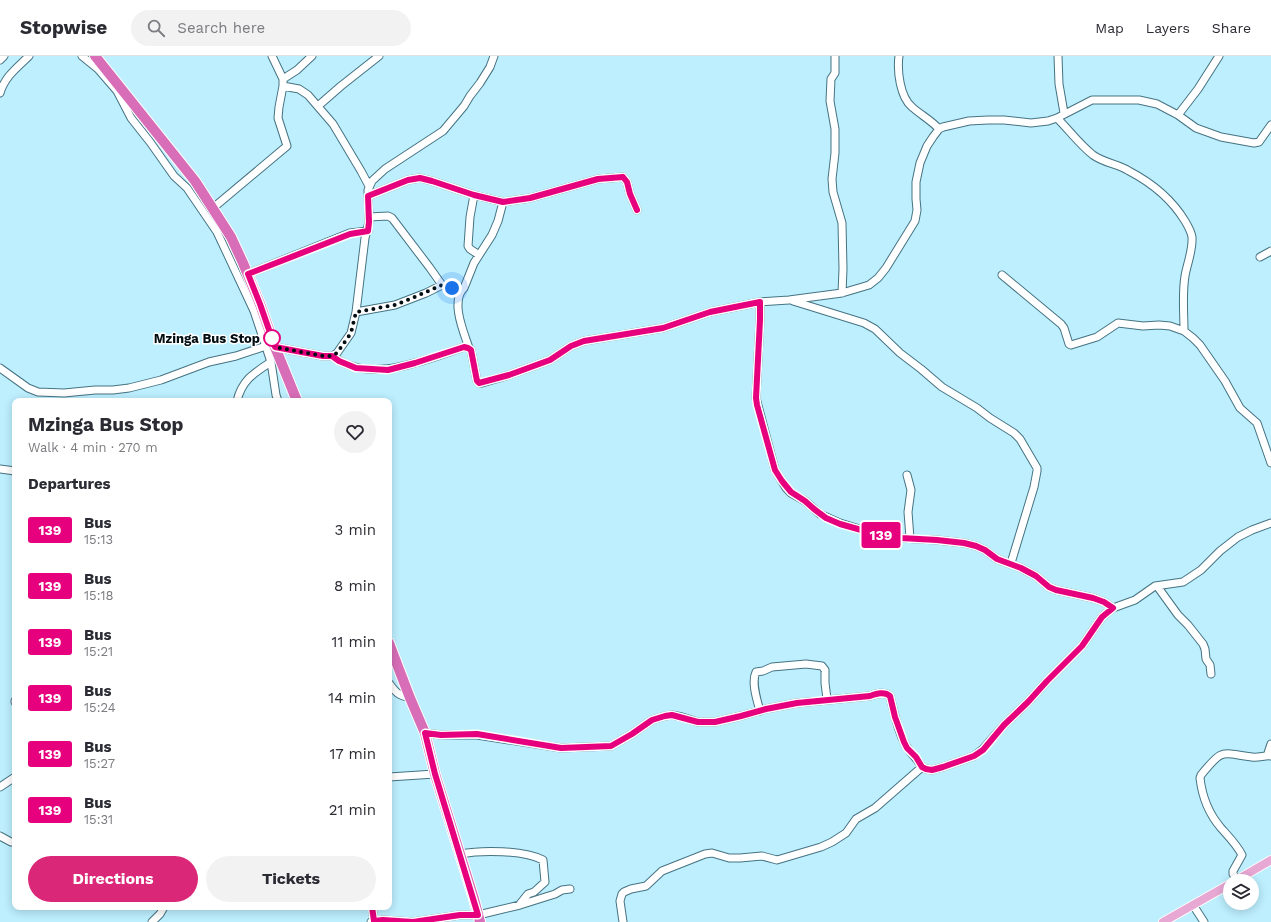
<!DOCTYPE html>
<meta charset="utf-8">
<style>
body{margin:0;font-family:"Work Sans",sans-serif;background:#f2f2f3;color:#2b2b33;height:100vh;display:flex;flex-direction:column;font-size:15px;white-space:nowrap}
*{box-sizing:border-box;margin:0}
p{font-size:13px;color:#7c7c81}
.icon{flex:none;width:22px;height:22px;fill:none;stroke:currentColor;stroke-width:2;stroke-linecap:round;stroke-linejoin:round}
.map{position:relative;flex:1;overflow:hidden}
.sheet{position:absolute;left:12px;top:342px;width:380px;height:512px;display:flex;flex-direction:column;background:#fff;border-radius:8px;box-shadow:0 2px 10px #0003}
.sheet>*{flex:none}
.badge{padding:0 8px;border-radius:3px;font-size:14px;line-height:26px}
.tools{position:absolute;left:1223px;top:818px;display:grid;gap:8px}
.tools a{display:grid;place-items:center;width:36px;height:36px;border-radius:50%;background:#fff;box-shadow:0 2px 10px #0003;font-size:20px}
.you{position:absolute;width:20px;height:20px;margin:-10px;border:3px solid #fff;border-radius:50%;background:#1a73e8;box-shadow:0 0 0 6px #1a73e833}
.map>.badge{position:absolute;translate:-50% -50%;box-shadow:0 0 0 2px #fff}
h2{padding:0 16px;font-size:15px;line-height:36px}
.round{display:grid;place-items:center;flex:none;width:42px;height:42px;border-radius:21px;background:#f2f2f3}
.headline{display:flex;align-items:center;justify-content:space-between;height:68px;padding:0 16px}
h1{font-size:19px;font-weight:700;line-height:30px}
.action{display:flex;gap:8px;margin-top:auto;padding:8px 16px}
.action a{flex:1;height:46px;border-radius:24px;background:#db2777;color:#fff;font-size:16px;font-weight:700;line-height:46px;text-align:center}
.action a+a{background:#f2f2f3;color:#2b2b33}
ul{padding:0;list-style:none}
li{display:flex;align-items:center;gap:12px;height:56px;padding:0 16px}
li div{flex:1}
li b{display:block;font-size:15px}
li em{font-style:normal}
li .badge{min-width:44px;font-weight:700;text-align:center}
header{display:flex;align-items:center;gap:24px;box-sizing:border-box;height:56px;padding:0 20px;background:#fff;border-bottom:1px solid #e1e1e2}
header strong{font-size:19px}
nav{display:flex;gap:22px;margin-inline-start:auto;font-size:14px}
.search{width:280px;height:36px;background:#f2f2f3;display:flex;align-items:center;gap:10px;box-sizing:border-box;padding:0 14px;border-radius:22px;color:#7c7c81;font-size:15px}
.map>svg:first-child{display:block}
.lines{fill:none;stroke-linecap:round;stroke-linejoin:round}
.minor-casing{stroke:#457382;stroke-width:9}
.major-casing{stroke:#fff;stroke-width:10}
.highway-casing{stroke:#fff;stroke-width:12}
.minor{stroke:#fff;stroke-width:7}
.major{stroke:#e8a8d4;stroke-width:8}
.highway{stroke:#d86eb8;stroke-width:10}
.line-casing{stroke:#fff;stroke-width:9}
.line{stroke:#e6007e;stroke-width:6}
.walk{stroke:#000e13;stroke-width:4;stroke-dasharray:0 7.2}
.stop-dot{fill:#fff;stroke:#e6007e;stroke-width:2}
.labels{text-anchor:middle;stroke-width:3;stroke-linejoin:round;paint-order:stroke}
.stop-label{font-size:13px;font-weight:bold;fill:#000e13;stroke:#fff;text-anchor:end}
</style>
<header>
<strong>Stopwise</strong>
<div class="search"><svg class="icon" aria-label="search" viewBox="0 0 24 24"><circle cx="10" cy="10" r="6"/><path d="M15 15l6 6"/></svg>Search here</div>
<nav><a>Map</a><a>Layers</a><a>Share</a></nav>
</header>
<div class="map">
<svg width="1271" height="866" viewBox="0 0 1271 866">
<rect width="100%" height="100%" fill="#bdefff"/>
<g class="lines">
<defs>
<path id="minor" d="M82 0 98 13 117 35 131 62 150 86 174 120 187 132 217 176 254 255 271 306 276 339 278 345
M835 0V17L831 23 830 45 835 73V97L832 123 833 136 842 167 843 213 842 237
M899 0C897 15 900 41 912 51 921 59 931 64 939 73
M1058 0 1059 28 1064 57
M0 4 4 0
M283 23 297 14 312 0
M283 30 299 33 308 39 333 68 361 115 369 130
M0 37C5 20 18 11 29 0
M318 50 341 30 379 0
M1178 59 1198 33 1219 0
M1057 62C1069 74 1080 89 1093 99 1104 107 1118 108 1129 115 1152 127 1171 142 1185 165 1188 170 1191 175 1192 181 1193 194 1187 208 1185 220 1182 238 1184 257 1184 275L1193 282 1200 289 1225 325 1240 352 1257 367 1271 407
M474 139 470 161 468 190 470 193 479 199
M368 140 408 124 420 122 432 125 474 139 503 146 530 142 598 123 623 121 627 126 630 138 637 154
M213 152 287 90 278 62 279 51 283 30V23L272 0
M369 161 388 160 392 162 430 212 442 229 461 235
M1260 201 1271 195
M248 218 350 177 368 175
M1002 219 1061 268 1064 272 1069 288 1071 289 1097 281 1118 267 1143 270 1159 269 1170 270 1184 275
M793 245 864 267 875 273 900 297 921 313 942 331 977 352 990 362 1014 377 1020 383 1037 412V415L1034 431 1011 507
M760 246V264L756 342 775 414 786 432 791 437 805 445 820 458 840 467 879 479 901 482 937 484 964 487 976 490 985 494 997 503 1021 512 1036 520 1049 531 1056 534 1093 542 1104 546 1113 552
M356 256 395 249 426 237 442 229
M275 291 323 300H332L337 297 351 277 356 256 365 182 369 166 368 134 372 125 385 113 443 75 464 50 470 40 480 27 490 11 494 0
M469 292C464 277 450 245 464 232L474 207 492 179 498 165 503 146
M332 300C370 329 424 304 464 291L469 292 471 294 477 325 479 327H482L509 319 550 304 571 290 584 285 663 272 710 256 760 246 789 244 842 237 869 229 878 222 886 212 915 165 917 154 916 143V126L920 107 927 90 933 81 939 73 943 71 969 65 988 64H1004L1031 67 1048 65 1057 62 1092 44H1139L1157 48 1178 59 1196 72 1221 81 1254 87 1259 86 1271 69
M0 312 28 332 38 336 64 337 95 334H113L129 332 161 324 209 306 236 300 266 290
M237 345C242 324 254 317 271 306
M0 413 15 415
M907 419 911 434 908 456 910 482
M1157 530 1178 559 1188 569 1203 588 1205 593 1206 603 1210 609 1211 618
M389 627C396 637 398 639 410 642
M15 646V645
M760 655C757 644 751 626 756 616L763 615 772 611 806 608 822 610 825 614V627L827 643
M425 677 441 679H477L561 692 611 690 632 678 652 664 665 660 672 659 682 661 698 666H715L741 660 766 653 797 647 870 640C876 638 884 635 890 640 894 656 897 673 905 688 909 696 917 702 922 711L926 713 932 714 943 711 974 700 983 693 1004 669 1028 646 1047 625 1082 590 1102 561 1113 552 1135 544 1155 530 1183 526 1201 514 1220 495 1238 481 1252 474 1271 467
M1267 700 1271 688
M389 721 435 718
M0 731 15 721
M0 780 11 786H15
M460 798C482 794 523 794 543 804L545 826 534 836 528 838 520 848
M1238 824 1233 818V815L1242 799C1237 789 1229 781 1221 772 1209 758 1202 740 1200 722L1201 719C1223 692 1220 697 1252 701 1259 702 1265 699 1271 700
M1193 849 1204 866
M372 851 374 865
M152 866 160 858 164 851
M371 866 383 864 413 866 460 859H478L520 849 555 838 562 834 570 833
M623 866 620 845 622 838 624 836 631 833 646 830 662 815 705 798 712 797 729 802H740L762 800 777 804 821 791 832 786 846 777 856 763 875 752 922 711"/>
<path id="major" d="M1235 825 1271 804
M1163 866 1230 828"/>
<path id="highway" d="M95 0 195 125 231 181 243 207 260 248 275 291 297 345
M389 587 410 642 425 677 435 718 474 843 480 866"/>
</defs>
<use href="#minor" class="minor-casing"/>
<use href="#major" class="major-casing"/>
<use href="#highway" class="highway-casing"/>
<use href="#minor" class="minor"/>
<use href="#major" class="major"/>
<use href="#highway" class="highway"/>
</g>
<g class="lines">
<defs>
<path id="line" d="M372 851 374 865 383 864 413 866 460 859H478L435 718 425 677 441 679 477 678 561 692 611 690 632 678 652 664 665 660 672 659 698 666H715L741 660 766 653 797 647 870 640C876 638 884 635 890 640L895 661 904 686 907 692 916 701 922 711 926 713 932 714 943 711 974 700 983 694 1004 669 1028 646 1047 625 1082 590 1102 561 1113 552 1104 546 1093 542 1056 534 1049 531 1036 520 1021 512 997 503 985 494 976 490 964 487 937 484 901 482 879 479 840 468 826 462 814 453 805 445 791 436 782 425 775 414 757 349 756 342 760 264V246L710 256 663 272 584 285 571 290 550 304 509 319 479 327 477 325 471 294 468 292 464 291 415 307 388 314 356 312 339 305 332 300H323L275 291 260 248 248 218 350 178 368 175 369 166 368 140 408 124 420 122 432 125 474 139 503 146 530 142 598 123 623 121 627 126 630 138 637 154"/>
</defs>
<use href="#line" class="line-casing"/>
<use href="#line" class="line"/>
<path class="walk" d="M272 282 275 291 323 300H332L337 297 351 277 356 256 395 249 410 243 442 229 452 232"/>
</g>
<circle class="stop-dot" cx="272" cy="282" r="8"/>
<g class="labels">
<g class="stop-label">
<text x="260" y="287">Mzinga Bus Stop</text>
</g>
</g>
</svg>
<div class="tools">
<a><svg class="icon" aria-label="layers" viewBox="0 0 24 24"><path d="M12 4l9 5-9 5-9-5zM3 14l9 5 9-5"/></svg></a>
</div>
<div class="you" style="left:452px;top:232px"></div>
<b class="badge" style="left:881px;top:479px;background:#e6007e;color:#fff">139</b>
<section class="sheet">
<div class="headline"><div><h1>Mzinga Bus Stop</h1><p>Walk · 4 min · 270 m</p></div><a class="round"><svg class="icon" aria-label="heart" viewBox="0 0 24 24"><path d="M12 20l-8-8c-3-5 5-10 8-4 3-6 11-1 8 4z"/></svg></a></div>
<h2>Departures</h2>
<ul>
<li><span class="badge" style="background:#e6007e;color:#fff">139</span><div><b>Bus</b><p>15:13</p></div><em>3 min</em></li>
<li><span class="badge" style="background:#e6007e;color:#fff">139</span><div><b>Bus</b><p>15:18</p></div><em>8 min</em></li>
<li><span class="badge" style="background:#e6007e;color:#fff">139</span><div><b>Bus</b><p>15:21</p></div><em>11 min</em></li>
<li><span class="badge" style="background:#e6007e;color:#fff">139</span><div><b>Bus</b><p>15:24</p></div><em>14 min</em></li>
<li><span class="badge" style="background:#e6007e;color:#fff">139</span><div><b>Bus</b><p>15:27</p></div><em>17 min</em></li>
<li><span class="badge" style="background:#e6007e;color:#fff">139</span><div><b>Bus</b><p>15:31</p></div><em>21 min</em></li>
</ul>
<div class="action"><a>Directions</a><a>Tickets</a></div>
</section>
</div>
